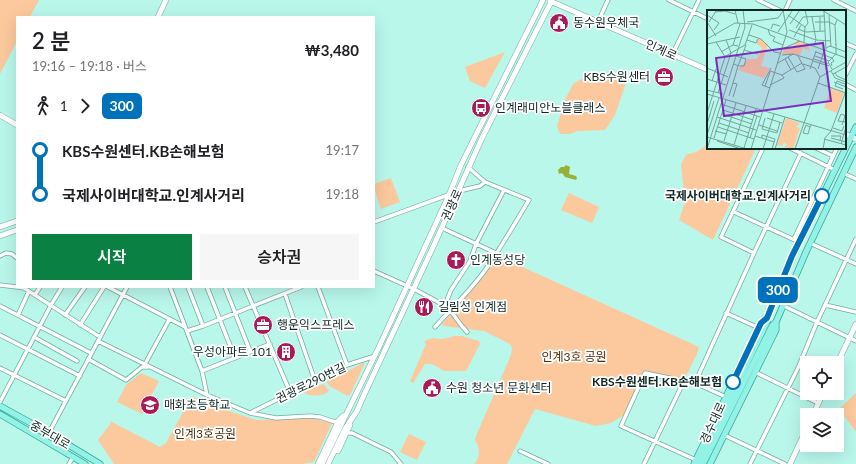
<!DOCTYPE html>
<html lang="ko">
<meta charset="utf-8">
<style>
body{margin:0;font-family:Lato,"Noto Sans KR",sans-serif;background:#f6f6f6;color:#202124;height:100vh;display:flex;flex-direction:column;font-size:15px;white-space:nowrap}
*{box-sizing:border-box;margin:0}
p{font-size:13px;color:#757577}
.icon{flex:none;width:22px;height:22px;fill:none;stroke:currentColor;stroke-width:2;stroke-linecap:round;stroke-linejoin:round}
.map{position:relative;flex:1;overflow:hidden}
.panel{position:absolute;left:16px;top:16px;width:359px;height:272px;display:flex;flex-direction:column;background:#fff;border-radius:0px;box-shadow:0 4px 16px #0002}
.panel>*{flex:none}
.badge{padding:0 8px;border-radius:6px;font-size:14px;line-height:26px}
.fabs{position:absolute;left:800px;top:356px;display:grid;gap:8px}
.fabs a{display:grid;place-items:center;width:44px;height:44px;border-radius:0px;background:#fff;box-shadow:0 4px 16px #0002;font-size:20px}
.map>.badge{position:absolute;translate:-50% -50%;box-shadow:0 0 0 2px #fff}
.legs{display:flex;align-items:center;gap:6px;height:44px;padding:0 16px;font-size:13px}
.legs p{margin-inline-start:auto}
.head{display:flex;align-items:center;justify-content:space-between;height:68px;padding:0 16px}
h1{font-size:22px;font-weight:600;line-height:30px}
.cta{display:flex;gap:8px;margin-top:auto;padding:8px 16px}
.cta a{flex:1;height:46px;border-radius:0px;background:#0b8043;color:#fff;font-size:16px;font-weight:600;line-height:46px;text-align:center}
.cta a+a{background:#f6f6f6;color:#202124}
ul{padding:0 16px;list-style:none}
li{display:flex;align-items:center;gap:14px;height:44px;font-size:15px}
li i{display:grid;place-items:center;width:6px;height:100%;margin:0 5px;background:currentColor}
li i::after{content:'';width:10px;height:10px;margin:-5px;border:3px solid;border-radius:50%;background:#fff}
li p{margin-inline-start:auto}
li:first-child i{background:linear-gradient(#0000 50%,currentColor 0)}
li:last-child i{background:linear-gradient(currentColor 50%,#0000 0)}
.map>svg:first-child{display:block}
.green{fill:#fcc89d}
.water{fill:#96b236}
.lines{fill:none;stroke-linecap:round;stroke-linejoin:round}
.street-casing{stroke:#71ada1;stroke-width:5}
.secondary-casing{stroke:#71ada1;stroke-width:6}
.primary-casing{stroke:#35a696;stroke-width:7}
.street{stroke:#fff;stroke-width:3.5}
.secondary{stroke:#fff;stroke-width:5}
.primary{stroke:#92f2e5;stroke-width:5.5}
.line-1-casing{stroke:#fff;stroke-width:9}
.line-1{stroke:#0072bc;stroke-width:6}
.stop-1-dot{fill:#fff;stroke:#0072bc;stroke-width:2}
.labels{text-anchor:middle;stroke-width:3.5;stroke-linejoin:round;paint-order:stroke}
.poi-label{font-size:12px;fill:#0f2824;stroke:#fff;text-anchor:start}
.street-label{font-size:12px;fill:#0f2824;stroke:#fff}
.stop-label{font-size:12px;font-weight:bold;fill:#0f2824;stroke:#fff;text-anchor:end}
.park-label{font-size:12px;fill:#522e09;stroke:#fff}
.inset-road{fill:none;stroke:#75a49b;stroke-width:1}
.view{fill:#7b2cbf;fill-opacity:0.15;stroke:#7b2cbf;stroke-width:2}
.inset-edge{fill:none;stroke:#0f2824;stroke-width:2}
</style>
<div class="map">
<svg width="856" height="464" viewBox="0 0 856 464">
<rect width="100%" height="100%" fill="#b9f7ea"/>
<path class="green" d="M0 0H39L30 17H17V41L0 74Z
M505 52 485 88 470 81 465 67Z
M587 76 617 77 626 83 615 115 605 130 577 131 570 134H560L557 126 565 100 573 84Z
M708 144V148H756L713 240 679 220 685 202 681 164 686 155 698 151Z
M391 178 400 202 381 209 374 188V184Z
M569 193 599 207 592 223 561 210Z
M500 257 699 347 697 354 684 380 644 376 628 412 611 423 596 426 535 409 507 464H474C481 457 480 448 475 440L476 436 511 355 512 348 510 344 484 331 443 326 442 324 484 275 495 260Z
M454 336H462L479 341 480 344 466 371H444L432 364H425L413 383 410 381 426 344 424 342C430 337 433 338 440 339 445 339 450 337 454 336Z
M363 363H365L350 395 348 396 331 387 326 382Z
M141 373 159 381 142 414 117 402 126 385Z
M323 384 329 390 327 393C319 396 310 397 303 392Z
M856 393V432L839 409Z
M192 396 202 402 256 420 313 418 332 423 314 462 301 464H114L98 440 111 423 110 421 160 447 166 443Z
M409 434 426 442 417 460 400 452Z"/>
<path class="water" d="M566 165 570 167 569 174 576 176 577 178 576 180 565 177 562 173 559 174 558 170 561 167H564Z"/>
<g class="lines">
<defs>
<path id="street" d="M669 0 708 19
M758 0 781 11
M834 0 856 11
M785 11 790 0
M598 22 608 0
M845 43 856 48
M672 55 699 0
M845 76 856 54
M845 84 856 90
M763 148 721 237 754 253 801 153
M790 148 835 170
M816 148 833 156
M843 173 856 179
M734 212 799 242
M374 222 459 191 480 186 485 182
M442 228 496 253
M794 239 837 148
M810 243 856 264
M0 256 6 253 12 254 17 258
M374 271 414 289 451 309
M0 285 17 287
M18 287 24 288 100 337
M108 287 185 327
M170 287 202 371 207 395
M188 287 203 326
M207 287 235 358
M225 287 250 351
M245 287 290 392
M318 287 347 365
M285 294 315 381
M35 295 40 287
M445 305 451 290 470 261 476 244 504 190
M825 305 856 312
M0 306 91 353
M784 306 856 341
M450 310 461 325 467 332
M726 313 759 328
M18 315 29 291
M65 315 85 287
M80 325 104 287
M435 327C452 308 471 290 486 269 502 246 515 223 529 200L485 182 468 167
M187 331 203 326 301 287
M0 335 80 376
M34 337 77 361
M98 341 207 395 250 413 276 418 310 416 320 417 335 422 338 421
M88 359 126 380 142 367H148
M145 364 169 320
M0 368 66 401
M202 371 270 344
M755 372 818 403
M684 381 645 373 621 426 696 460
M726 397 695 383 754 253
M0 402 51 305 62 287
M250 413 347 365 375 356
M347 433H352L391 452 401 464
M724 435 785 464
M45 440 127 287
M520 451 548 464
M69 464 73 457
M644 464 684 381 695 383
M750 464 799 366 817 322 856 239"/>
<path id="secondary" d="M550 1 708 70
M158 17 166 0
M0 115 17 125
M845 134 856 139
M0 227 17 221
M0 236 17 230
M837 364 856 324
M813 415 823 393
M338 451 350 425
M318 464 339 420 343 416
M322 464 379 347 449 195 461 165 543 0
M328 464 345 429 357 411 363 397 434 245 482 138 552 0
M790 464 807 428"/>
<path id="primary" d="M0 406 49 433 100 464
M0 414 85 464
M694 464 761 323 767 318
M698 464 767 322V318L793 256 856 127
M703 464 772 326 776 322
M710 464 776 330V322L806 252 856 147"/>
</defs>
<use href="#street" class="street-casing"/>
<use href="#secondary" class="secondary-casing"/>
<use href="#primary" class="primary-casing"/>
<use href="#street" class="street"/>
<use href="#secondary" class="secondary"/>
<use href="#primary" class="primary"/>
</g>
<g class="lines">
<defs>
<path id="line-1" d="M733 382 761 323 767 318 792 256 822 196"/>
</defs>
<use href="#line-1" class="line-1-casing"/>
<use href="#line-1" class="line-1"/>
</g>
<defs>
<symbol id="civic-disc" viewBox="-11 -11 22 22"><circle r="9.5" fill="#a91a59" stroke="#fff"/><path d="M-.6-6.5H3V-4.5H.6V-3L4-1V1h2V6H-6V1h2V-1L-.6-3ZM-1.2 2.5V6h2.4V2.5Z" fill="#fff"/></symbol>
<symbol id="office-disc" viewBox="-11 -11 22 22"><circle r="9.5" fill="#a91a59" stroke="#fff"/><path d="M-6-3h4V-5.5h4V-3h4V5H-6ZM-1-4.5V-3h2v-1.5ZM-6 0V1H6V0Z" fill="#fff"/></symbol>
<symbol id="bus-disc" viewBox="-11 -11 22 22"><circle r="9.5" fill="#a91a59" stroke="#fff"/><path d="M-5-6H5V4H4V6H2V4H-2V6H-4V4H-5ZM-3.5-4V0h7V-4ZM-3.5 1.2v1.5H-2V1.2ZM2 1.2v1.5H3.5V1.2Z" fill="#fff"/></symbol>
<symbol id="church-disc" viewBox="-11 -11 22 22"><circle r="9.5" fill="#a91a59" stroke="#fff"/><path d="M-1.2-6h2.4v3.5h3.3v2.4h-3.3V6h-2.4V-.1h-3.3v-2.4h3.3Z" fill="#fff"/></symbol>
<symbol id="restaurant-disc" viewBox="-11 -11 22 22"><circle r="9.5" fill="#a91a59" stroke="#fff"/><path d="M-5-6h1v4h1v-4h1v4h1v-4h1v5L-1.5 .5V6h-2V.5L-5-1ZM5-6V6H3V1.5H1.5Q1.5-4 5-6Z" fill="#fff"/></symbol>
<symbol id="building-disc" viewBox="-11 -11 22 22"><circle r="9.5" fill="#a91a59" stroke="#fff"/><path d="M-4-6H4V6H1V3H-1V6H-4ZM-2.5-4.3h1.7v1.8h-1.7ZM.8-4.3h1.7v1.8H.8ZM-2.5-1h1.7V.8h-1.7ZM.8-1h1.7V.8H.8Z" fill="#fff"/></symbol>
<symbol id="school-disc" viewBox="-11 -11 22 22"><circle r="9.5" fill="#a91a59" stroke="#fff"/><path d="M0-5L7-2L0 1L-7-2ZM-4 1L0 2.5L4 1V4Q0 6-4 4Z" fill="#fff"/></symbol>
</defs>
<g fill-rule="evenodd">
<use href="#civic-disc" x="548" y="12" width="22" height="22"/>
<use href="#office-disc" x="653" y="66" width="22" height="22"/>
<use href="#bus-disc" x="470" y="97" width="22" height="22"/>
<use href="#church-disc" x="445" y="249" width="22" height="22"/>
<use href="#restaurant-disc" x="413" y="296" width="22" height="22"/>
<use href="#office-disc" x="252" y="314" width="22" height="22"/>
<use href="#building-disc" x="275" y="341" width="22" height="22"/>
<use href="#civic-disc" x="421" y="377" width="22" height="22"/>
<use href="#school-disc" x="139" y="394" width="22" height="22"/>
</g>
<g class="stop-1-dot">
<circle cx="822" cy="196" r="7"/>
<circle cx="733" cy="382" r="7"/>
</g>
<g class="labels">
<g class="poi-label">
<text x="573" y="27">동수원우체국</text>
<text x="650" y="81" text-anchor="end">KBS수원센터</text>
<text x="495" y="112">인계래미안노블클래스</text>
<text x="470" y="264">인계동성당</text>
<text x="438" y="311">길림성 인계점</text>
<text x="277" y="329">행운익스프레스</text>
<text x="272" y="356" text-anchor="end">우성아파트 101</text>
<text x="446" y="392">수원 청소년 문화센터</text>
<text x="164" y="409">매화초등학교</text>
</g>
<g class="street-label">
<text transform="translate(661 50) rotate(24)" y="4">인계로</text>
<text transform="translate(452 205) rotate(-66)" y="4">권광로</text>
<text transform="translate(311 383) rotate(-26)" y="4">권광로290번길</text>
<text transform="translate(713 423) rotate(-65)" y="4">경수대로</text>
<text transform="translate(50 435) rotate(30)" y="4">중부대로</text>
</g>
<g class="stop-label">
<text x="811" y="200">국제사이버대학교.인계사거리</text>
<text x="722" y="386">KBS수원센터.KB손해보험</text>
</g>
<g class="park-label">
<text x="574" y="361">인계3호 공원</text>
<text x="205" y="438">인계3호공원</text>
</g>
</g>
<g transform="translate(707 10)">
<rect width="139" height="139" fill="#b9f7ea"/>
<path d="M51 28 61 34 54 56 63 58 57 68 31 60 41 49H50L55 38 49 33ZM90 30 101 35 103 41 96 38 93 45 75 44 77 39 87 36ZM124 78 137 83 130 103 117 98ZM79 108 93 113 89 117 93 118 86 139 77 137 80 135 77 132 75 136 70 135Z" fill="#fcc89d"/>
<path class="inset-road" d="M28 0 31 13M115 0 139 15M117 1 119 41M8 2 18 1 28 4M0 5 12 13 7 20M81 5 98 17M122 5 124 37M105 7 109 30 107 35M113 7V21M0 12 9 26M2 12 9 1M40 12 71 8 76 1M108 12H122L128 15M83 14 93 0M89 18 96 7 117 6M61 19 63 25 68 27 66 31 76 35M64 19 66 14 73 16M91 19 99 22 118 21M82 20 109 30 124 31M71 22 85 1M42 25 54 29 67 42 73 43M87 27 94 15M0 29 28 13 46 14 139 48M40 30 49 33 51 29M9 32 18 47M97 32 98 17 101 13 98 0M0 34 33 27M26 35 33 14M129 35 128 15 130 10M77 38 93 31M119 38 123 36 139 42M37 40 51 44M14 42 26 35 31 36M109 42 125 48 127 51 124 53 125 56M75 45 86 44 106 50M29 46 39 49 37 56H32M108 46 122 51M17 47 38 35 45 15M81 47 90 62 98 59 91 46M78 49 84 60M107 49 121 54M106 51 122 56M71 53 86 44M96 54 108 58 113 67M31 56 39 35M0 58 21 67M103 59 109 41M111 59 117 41M125 59 121 52 129 44V34M63 61 75 65 95 53M124 61 128 68 139 72M128 63 130 66 139 70M126 64 139 57M0 69 19 75M5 71 9 59M127 72 139 77M26 73 31 56 27 54M111 73 139 83M63 75 77 68 75 65M58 76 63 62M63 78 55 75 64 58M136 79 128 76 130 71 138 74M0 80 16 84M11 83 24 43 19 30M0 84 139 125M22 86 26 73 30 74 26 87M14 94 53 107M16 100 46 110M0 103 18 47M15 104 45 114M139 106 134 104 131 111 139 112M10 107 49 120M58 108 55 119 70 123 73 112M60 108 75 113M12 113 42 123M0 114 7 91M52 115 70 121M135 115 139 103M11 117 47 129M103 117 99 115 96 123 101 124 103 117 104 115M126 118 135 121 137 116M8 121 20 124M0 125 12 88M48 126 67 132M124 126H134L133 130M0 127 40 139M7 128 19 90M43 128 50 106M55 128V125L68 129 65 139M124 128 139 132M117 129 139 135M10 131 34 139M17 131 29 93M134 134 139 117M27 135 39 96M37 138 49 99M0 139 38 17 36 0M44 139 80 22 76 0M56 139 67 104M68 139 78 107M88 139 113 67 139 52M116 139 118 128 124 121 139 81"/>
<path class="view" d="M116 33 124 91 17 106 9 48Z"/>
<rect width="139" height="139" class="inset-edge"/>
</g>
</svg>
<div class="fabs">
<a><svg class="icon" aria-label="locate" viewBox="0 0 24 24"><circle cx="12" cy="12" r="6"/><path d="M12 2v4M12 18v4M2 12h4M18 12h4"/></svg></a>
<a><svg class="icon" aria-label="layers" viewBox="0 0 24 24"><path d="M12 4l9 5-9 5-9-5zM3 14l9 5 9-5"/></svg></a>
</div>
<b class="badge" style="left:778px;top:290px;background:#0072bc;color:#fff">300</b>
<section class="panel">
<div class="head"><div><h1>2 분</h1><p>19:16 – 19:18 · 버스</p></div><b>₩3,480</b></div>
<div class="legs"><svg class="icon" aria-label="walk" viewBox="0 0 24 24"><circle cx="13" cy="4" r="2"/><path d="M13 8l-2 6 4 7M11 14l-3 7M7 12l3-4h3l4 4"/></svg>1<svg class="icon" aria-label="forward" viewBox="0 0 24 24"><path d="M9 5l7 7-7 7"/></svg><b class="badge" style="background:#0072bc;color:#fff">300</b></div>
<ul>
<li><i style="color:#0072bc"></i><b>KBS수원센터.KB손해보험</b><p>19:17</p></li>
<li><i style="color:#0072bc"></i><b>국제사이버대학교.인계사거리</b><p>19:18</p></li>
</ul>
<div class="cta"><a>시작</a><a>승차권</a></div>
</section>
</div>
